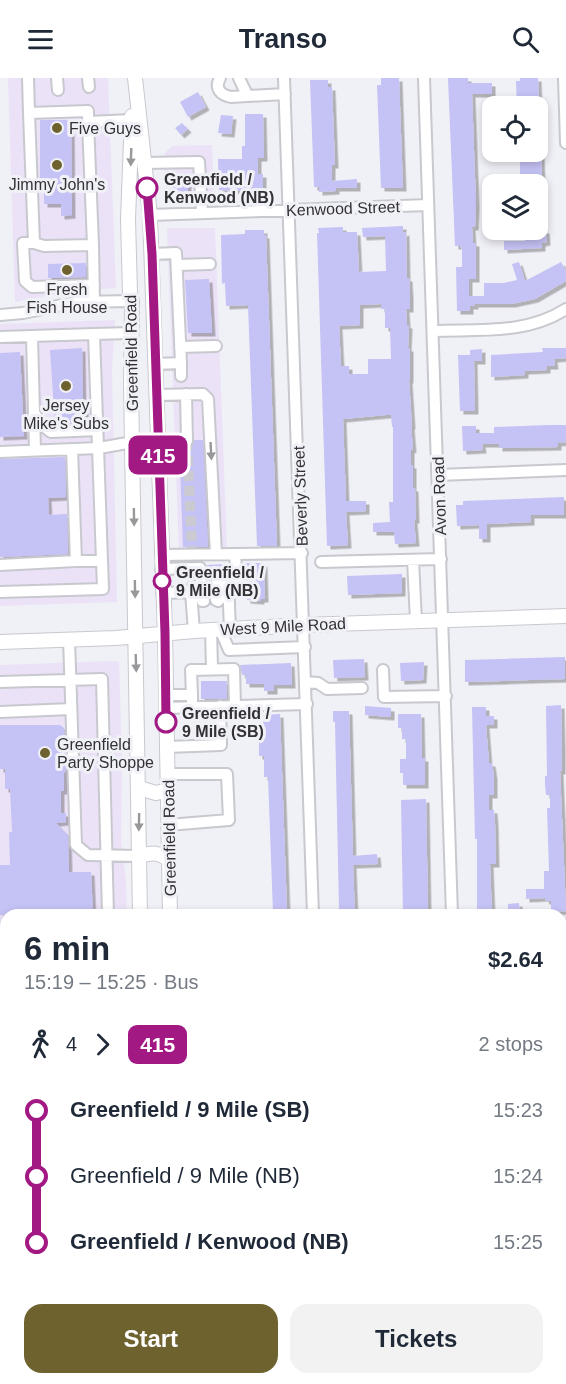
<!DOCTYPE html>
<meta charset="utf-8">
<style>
body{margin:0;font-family:Arial,sans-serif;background:#f2f2f3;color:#1f2937;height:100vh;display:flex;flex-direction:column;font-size:22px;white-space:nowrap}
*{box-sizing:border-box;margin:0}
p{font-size:20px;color:#747a83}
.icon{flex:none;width:33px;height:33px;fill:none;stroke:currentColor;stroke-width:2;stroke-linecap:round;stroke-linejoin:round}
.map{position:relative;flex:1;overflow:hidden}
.details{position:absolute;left:0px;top:831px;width:567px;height:476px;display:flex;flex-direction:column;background:#fff;border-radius:18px 18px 0 0;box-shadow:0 3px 9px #0003}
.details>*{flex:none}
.badge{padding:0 12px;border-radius:9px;font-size:21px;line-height:39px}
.buttons{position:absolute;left:482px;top:18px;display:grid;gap:12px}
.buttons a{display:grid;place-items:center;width:66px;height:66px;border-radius:12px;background:#fff;box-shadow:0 3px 9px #0003;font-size:30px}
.map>.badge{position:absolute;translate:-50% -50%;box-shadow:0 0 0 3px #fff}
.legs{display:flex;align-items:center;gap:9px;height:66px;padding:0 24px;font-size:20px}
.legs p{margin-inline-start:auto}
.head{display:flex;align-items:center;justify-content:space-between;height:102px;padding:0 24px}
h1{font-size:33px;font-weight:700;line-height:45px}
.primary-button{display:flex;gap:12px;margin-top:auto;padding:12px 24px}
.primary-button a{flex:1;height:69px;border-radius:18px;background:#6e622f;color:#fff;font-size:24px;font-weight:700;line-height:69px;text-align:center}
.primary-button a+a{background:#f2f2f3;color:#1f2937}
ul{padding:0 24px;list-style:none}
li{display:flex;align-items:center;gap:21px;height:66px;font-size:22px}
li i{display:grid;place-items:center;width:9px;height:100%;margin:0 8px;background:currentColor}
li i::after{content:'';width:15px;height:15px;margin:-8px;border:4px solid;border-radius:50%;background:#fff}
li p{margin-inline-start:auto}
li:first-child i{background:linear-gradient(#0000 50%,currentColor 0)}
li:last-child i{background:linear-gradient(currentColor 50%,#0000 0)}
header{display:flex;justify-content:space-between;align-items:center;height:78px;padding:0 24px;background:#fff;font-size:27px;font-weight:700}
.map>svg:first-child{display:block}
.commercial{fill:#ebe2f7}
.built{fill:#e4e4f3}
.building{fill:#c5c2f5;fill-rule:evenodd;filter:url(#shadow)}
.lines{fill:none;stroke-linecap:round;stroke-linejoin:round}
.minor-tunnel{stroke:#cacad0;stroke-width:10;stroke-dasharray:10 5;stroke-linecap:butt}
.minor-casing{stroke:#c8c8cf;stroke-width:14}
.major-casing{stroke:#c8c8cf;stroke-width:16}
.minor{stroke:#fff;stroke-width:10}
.major{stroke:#fff;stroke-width:14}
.oneway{fill:#98989a}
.line-1-casing{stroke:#fff;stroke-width:14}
.line-1{stroke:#a31984;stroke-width:9}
.poi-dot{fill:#6e622f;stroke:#f0f0f7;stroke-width:2}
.stop-1-dot{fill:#fff;stroke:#a31984;stroke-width:3}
.labels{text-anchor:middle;stroke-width:6;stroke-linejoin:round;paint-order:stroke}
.poi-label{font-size:16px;fill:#323235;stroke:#f0f0f7}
.stop-label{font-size:16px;font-weight:bold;fill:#323235;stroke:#f0f0f7;text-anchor:start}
.street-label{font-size:16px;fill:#323235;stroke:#f0f0f7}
</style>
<header><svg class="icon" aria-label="menu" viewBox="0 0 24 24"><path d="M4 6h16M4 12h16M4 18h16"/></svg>Transo<svg class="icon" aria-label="search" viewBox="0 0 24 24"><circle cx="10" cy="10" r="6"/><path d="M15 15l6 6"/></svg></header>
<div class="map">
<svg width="566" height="1306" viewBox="0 0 566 1306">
<defs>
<filter id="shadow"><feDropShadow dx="3.5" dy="3.5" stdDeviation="0" flood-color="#0004"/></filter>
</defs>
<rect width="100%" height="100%" fill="#f0f0f7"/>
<path class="commercial" d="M8 0H108L116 210 75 213 15 224Z
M212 67 214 121 165 123 164 76 172 68Z
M167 150H215L227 472 179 473Z
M115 242 112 292 117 524 0 528V246Z
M113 583 119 584 122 680 121 764 126 801 127 837H6V987H0V587Z
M0 1123H6V1207H0Z
M0 1264H6V1300H137V1306H0Z"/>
<path class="built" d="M0 1013H6V1123H0Z"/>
<path class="building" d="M381 0H399L403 110H381L377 7H381Z
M448 0H468V5H492V16H472L476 127 475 149H472L473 165H476V201H469V218H484V205H504L517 202 512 186 519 184 525 203 561 184 566 193V203L535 221 512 226H475V228H470V233H457L456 189H462V172L460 168H455Z
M520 0H538L539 28H517L516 3H520Z
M310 2H328V9H332L335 87H332V103L357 101V110H336V113L319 114V109H314Z
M198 14 206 29 188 39 180 24Z
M245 36H263L264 80H258V96H263V114L219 112 218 81H242V68H245Z
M221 37 233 38 231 56 218 55Z
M40 42H71L72 137 61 138V126H44V100H40Z
M182 45 188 51 181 57 175 50Z
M520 74H541L542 103H520Z
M172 95H188V117H172Z
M403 148V155L406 154 407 200H409L410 218V231H406L407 247H409L408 270H410V302H409L412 348H411L413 371 411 372V387H413V410H415L416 442H414L416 465 395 466 394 454H373V445L390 444 389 424H393V349H392L391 337H386L343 341 346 423H366V433L346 434 348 467 327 468 317 155H319L318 150 343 149V154H357L359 194 386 193 385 158 363 159 362 150ZM381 226V231H385V250H390L391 281H368V296H349V288H341L339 248 360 247V227Z
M245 152H264V157H266L277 468H257L248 227 226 228 225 205 222 206 221 157 245 156Z
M528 152H546L547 164 542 165V170L504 172V163H525V160H528Z
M86 185V199L48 200V186Z
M209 201 212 255H188L185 202Z
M82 270 83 332H85V345L55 346 50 272Z
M542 270H566V280L554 281 555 288H547V292L525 293V297L491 299V277L543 274Z
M482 271V283H474L475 333H460L458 277H470V272Z
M20 274 24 358 0 359V275Z
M549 347H566V364L558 365V369L499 370V366H482L483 372 463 373 462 348H476V355H494V349Z
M194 362H203L208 469H183L179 363 183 369 188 370 193 367Z
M65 379 66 419 48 420 49 437 67 436 68 476 0 479V381Z
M564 419V437H531V444L487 446V461H479V447L457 448 456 427H463V423Z
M246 485H264L265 521H261V523L247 522Z
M228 486 229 495 221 499 213 500 208 504 207 487Z
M402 496V515L348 517 347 498Z
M565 579V601L465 604V582Z
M364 581 365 599 334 600 333 582Z
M424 584 423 602 401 603 400 585Z
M291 585 292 607H274V613H264V606H246V597H242L240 587Z
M201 603H227V621H201Z
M561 627 562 670V693H560L566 833 551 834V823H546L545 820 526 821V811H544V793H549L547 730H550V717H546L545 706V698H547L546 628Z
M365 628 391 630V639L365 637Z
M472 629H486V638H494V647H486L489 685H492L494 698V717H489V732H494L495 745 496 786H490L492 835H477V761H475Z
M333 633H349L353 778 377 776 378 786 353 787 355 837H342L341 831H339L335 644H333Z
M280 636 287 834 273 835 268 699H264V678H259V662L264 659 263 637Z
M398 636H421L422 680H425V707H403V695H400V681H406V661H402V650H398Z
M0 647H60L64 650 66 692 64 695V713H61V735H66V744L56 745 68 757 69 794H91L93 837H0V787H10L9 754H12L10 711H5V691H0Z
M426 721 428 835 426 837H403L401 722Z
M519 825 520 835H508V826Z"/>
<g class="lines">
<path class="minor-tunnel" d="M187 363 192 470
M193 496V508
M204 514 215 513"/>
<defs>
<path id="minor" d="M28 0 29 35
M57 0 58 12
M88 0 89 9
M220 0C214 11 221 17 231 19L285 16
M239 0 247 17
M284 0 313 837
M424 0 452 837
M564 0 566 65
M88 44 93 167
M144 85 199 84 202 135
M150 137 428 127
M34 165H23L25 203 32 209 94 207
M152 176 176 175 181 285 155 286
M177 187 210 186
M94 223 93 167 44 168 34 165 29 35 88 33V44L132 42
M0 237 23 235 77 224 132 223
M433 253C478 251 526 257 566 231
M94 256 130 255
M0 259 94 256 103 511 0 514
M32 259 35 372
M180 269 216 268
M181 285V298
M186 316 187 363
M156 317 203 316 208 321 216 476
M35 336 42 347 51 354 98 352
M72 371 76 483H102
M0 374 99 370 133 364
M438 397 566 392
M161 477 302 475
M413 482 416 543
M321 484 441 481
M0 487 76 483
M161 491 200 490 201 507
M215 507 218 506 228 513 218 523 216 522
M193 508 191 514 194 553
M201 508 199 514 202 523H204
M162 515 197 514
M220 551 229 572 305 569
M230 551 228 503H237L235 476
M211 552 212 591
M69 561 76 767 88 777 139 778
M383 592 384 619 446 618
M0 604 102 601 108 837
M306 604 318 605 327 611 362 610
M166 617H192V623
M192 617 191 592 234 591 235 628
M166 630 307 626
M0 634 71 631
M166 669 221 667 220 628
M168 696H227L229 742 168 747
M561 942H566
M0 965H6
M0 1000 6 999
M0 1109H6
M0 1218H6
M0 1254H6
M38 1300V1306
M59 1300V1306
M74 1300V1306
M126 1300 127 1306
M467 1300V1306
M184 1302 226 1300"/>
<path id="major" d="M135 0 150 137 165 555 170 837
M132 38 128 141 130 215 132 223 131 307 140 837
M0 564 116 560 194 553 304 547 566 538
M139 710 156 715 169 712
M139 778C151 775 160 773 169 783
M155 1300V1306
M174 1300 175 1306
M184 1300V1306"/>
</defs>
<use href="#minor" class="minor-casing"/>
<use href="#major" class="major-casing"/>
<use href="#minor" class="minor"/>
<use href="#major" class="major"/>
</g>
<defs><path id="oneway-solid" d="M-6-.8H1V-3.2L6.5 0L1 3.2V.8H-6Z" transform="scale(1.5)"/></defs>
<g class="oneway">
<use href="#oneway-solid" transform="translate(131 79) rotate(92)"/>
<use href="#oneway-solid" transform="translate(211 373) rotate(87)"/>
<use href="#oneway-solid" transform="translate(134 439) rotate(89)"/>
<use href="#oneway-solid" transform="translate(135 511) rotate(89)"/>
<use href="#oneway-solid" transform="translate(136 585) rotate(88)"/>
<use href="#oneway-solid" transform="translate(139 744) rotate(91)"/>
</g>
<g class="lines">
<defs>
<path id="line-1" d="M147 110 152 176 165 555 166 644"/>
</defs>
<use href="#line-1" class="line-1-casing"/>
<use href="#line-1" class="line-1"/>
</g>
<g class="poi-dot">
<circle cx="57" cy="50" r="6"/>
<circle cx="57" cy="87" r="6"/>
<circle cx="67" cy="192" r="6"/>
<circle cx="66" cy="308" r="6"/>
<circle cx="45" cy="675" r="6"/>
</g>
<g class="stop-1-dot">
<circle cx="147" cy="110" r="10"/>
<circle cx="162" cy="503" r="8"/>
<circle cx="166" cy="644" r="10"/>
</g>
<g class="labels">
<g class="poi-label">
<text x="69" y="56" text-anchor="start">Five Guys</text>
<text x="57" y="112">Jimmy John's</text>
<text x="67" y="217">Fresh<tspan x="67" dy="18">Fish House</tspan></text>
<text x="66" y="333">Jersey<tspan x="66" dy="18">Mike's Subs</tspan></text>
<text x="57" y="672" text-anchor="start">Greenfield<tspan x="57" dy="18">Party Shoppe</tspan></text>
</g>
<g class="stop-label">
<text x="164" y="107">Greenfield /<tspan x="164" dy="18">Kenwood (NB)</tspan></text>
<text x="176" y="500">Greenfield /<tspan x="176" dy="18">9 Mile (NB)</tspan></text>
<text x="182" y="641">Greenfield /<tspan x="182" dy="18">9 Mile (SB)</tspan></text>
</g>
<g class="street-label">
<text transform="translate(343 130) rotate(-2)" y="6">Kenwood Street</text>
<text transform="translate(131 275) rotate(-91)" y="6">Greenfield Road</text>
<text transform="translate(300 418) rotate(-92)" y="6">Beverly Street</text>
<text transform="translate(439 418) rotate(-92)" y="6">Avon Road</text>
<text transform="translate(283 548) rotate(-3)" y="6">West 9 Mile Road</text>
<text transform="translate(169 760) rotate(-91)" y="6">Greenfield Road</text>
</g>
</g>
</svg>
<div class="buttons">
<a><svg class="icon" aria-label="locate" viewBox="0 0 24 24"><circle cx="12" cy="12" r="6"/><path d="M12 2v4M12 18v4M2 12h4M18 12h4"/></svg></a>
<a><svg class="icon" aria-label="layers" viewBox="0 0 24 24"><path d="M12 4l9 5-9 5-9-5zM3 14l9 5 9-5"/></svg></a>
</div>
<b class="badge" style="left:158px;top:377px;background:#a31984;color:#fff">415</b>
<section class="details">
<div class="head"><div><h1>6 min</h1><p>15:19 – 15:25 · Bus</p></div><b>$2.64</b></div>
<div class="legs"><svg class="icon" aria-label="walk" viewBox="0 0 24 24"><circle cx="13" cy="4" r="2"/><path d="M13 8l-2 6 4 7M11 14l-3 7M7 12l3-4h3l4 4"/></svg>4<svg class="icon" aria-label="forward" viewBox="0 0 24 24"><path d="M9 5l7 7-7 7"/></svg><b class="badge" style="background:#a31984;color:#fff">415</b><p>2 stops</p></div>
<ul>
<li><i style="color:#a31984"></i><b>Greenfield / 9 Mile (SB)</b><p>15:23</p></li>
<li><i style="color:#a31984"></i><span>Greenfield / 9 Mile (NB)</span><p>15:24</p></li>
<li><i style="color:#a31984"></i><b>Greenfield / Kenwood (NB)</b><p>15:25</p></li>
</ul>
<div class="primary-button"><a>Start</a><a>Tickets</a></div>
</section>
</div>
